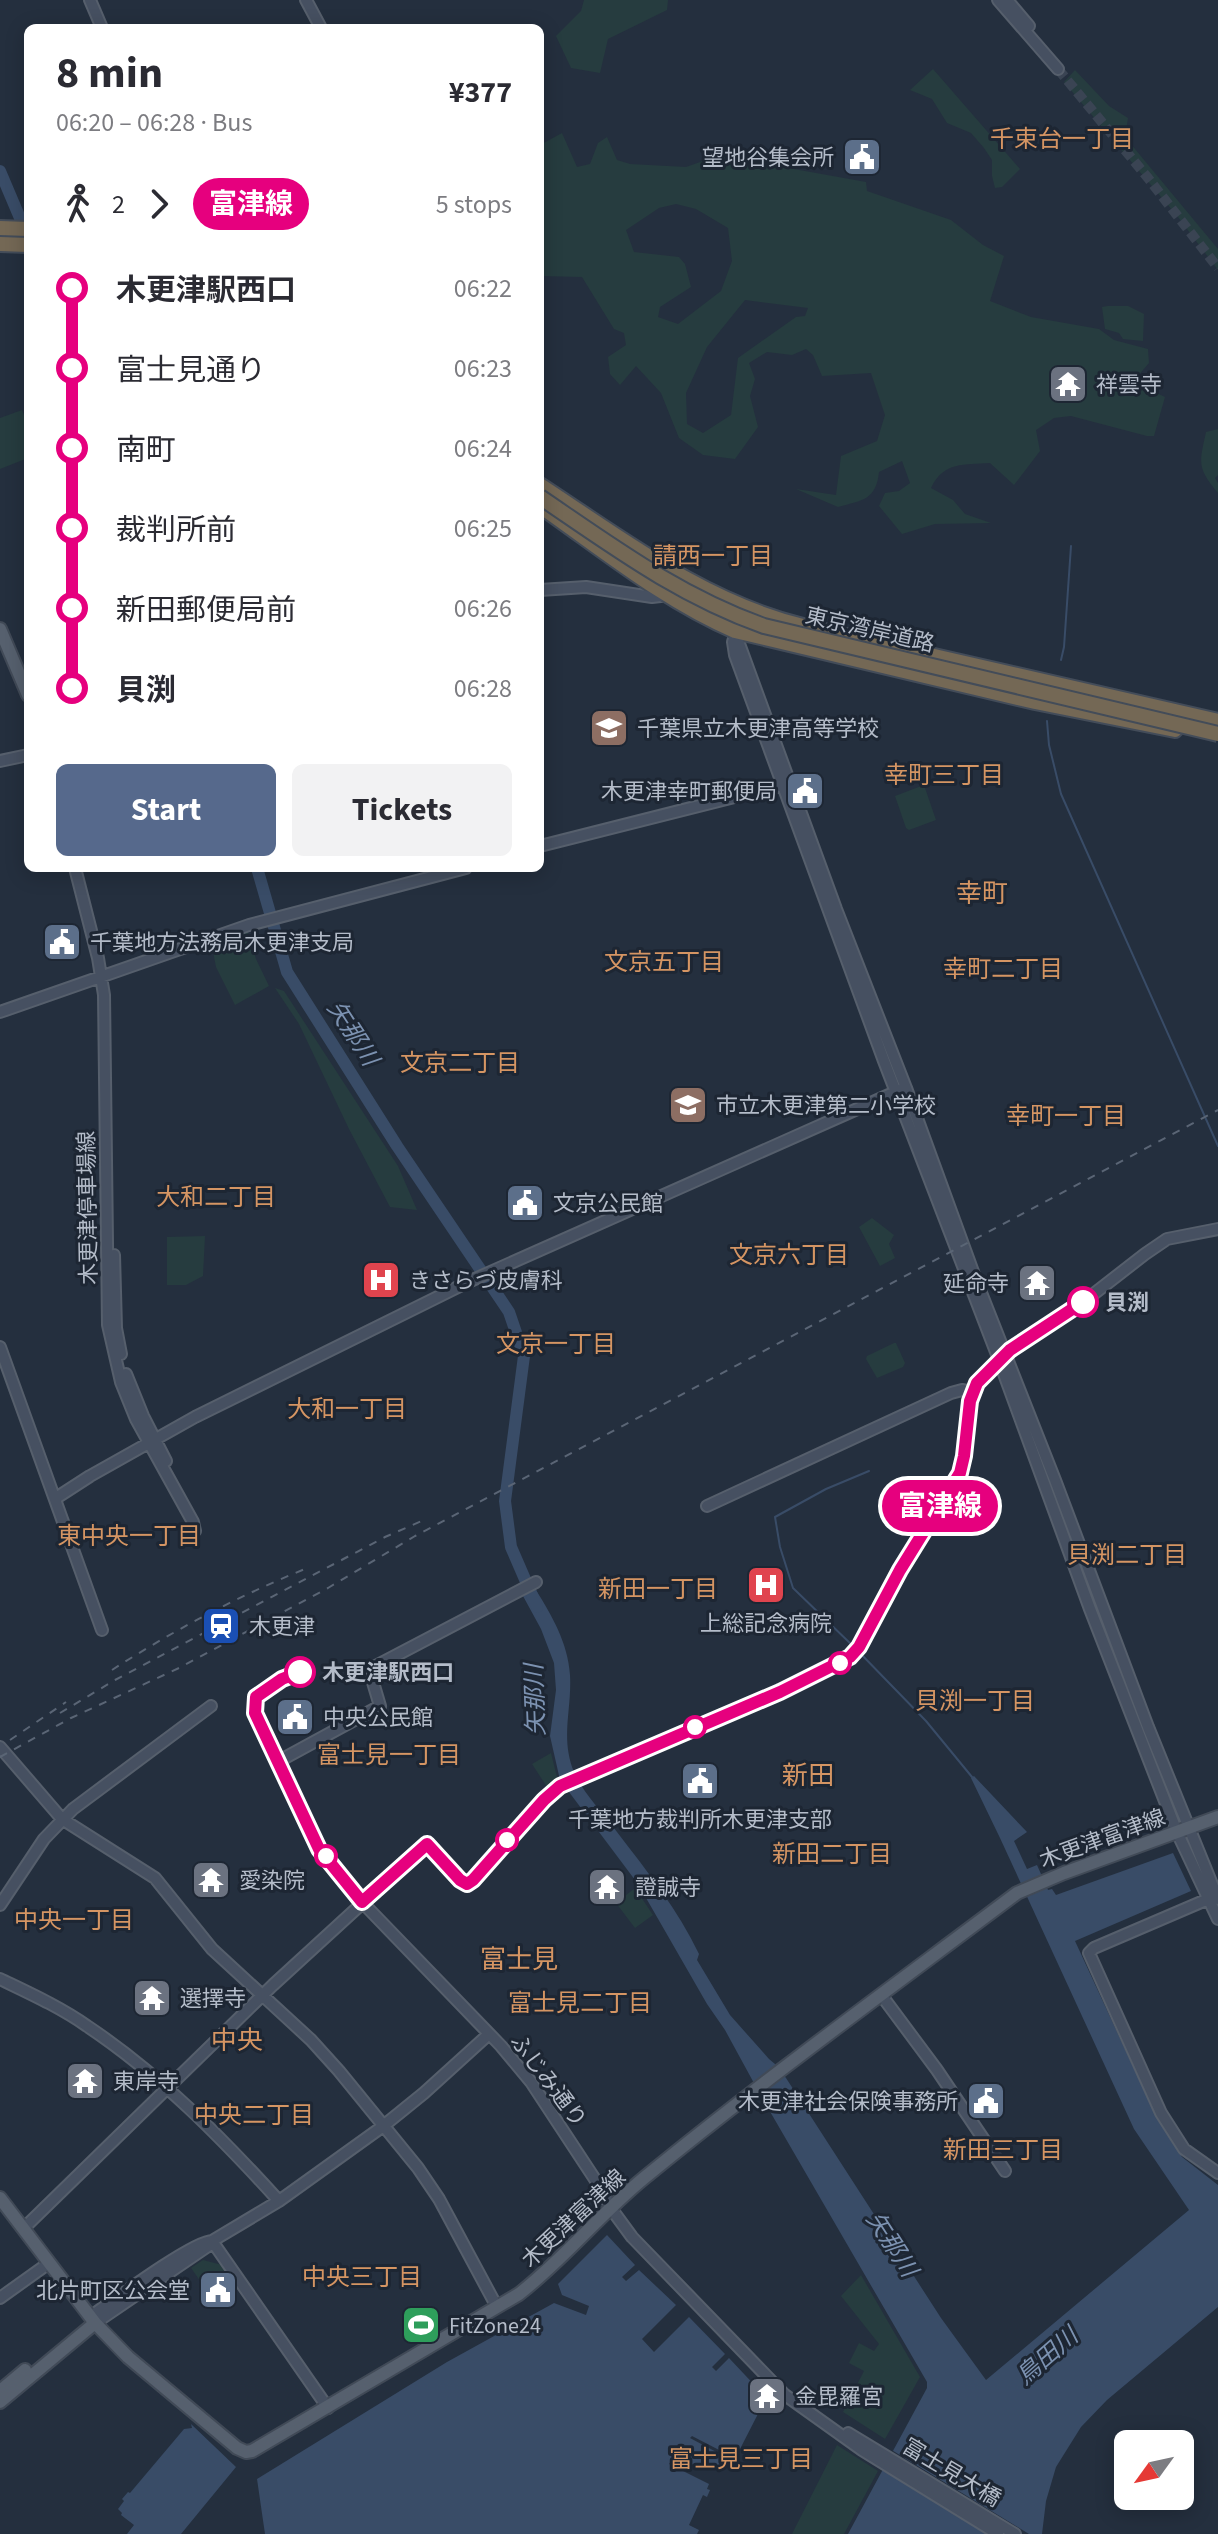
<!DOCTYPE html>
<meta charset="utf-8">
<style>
body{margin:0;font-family:"Source Sans 3","Noto Sans JP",sans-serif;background:#f2f2f3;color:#2b2b33;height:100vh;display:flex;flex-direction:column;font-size:30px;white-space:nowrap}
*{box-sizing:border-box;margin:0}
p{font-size:26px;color:#7c7c81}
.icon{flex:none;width:44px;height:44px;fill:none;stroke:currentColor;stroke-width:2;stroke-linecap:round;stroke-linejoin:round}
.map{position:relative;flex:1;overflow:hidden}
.sheet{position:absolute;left:24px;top:24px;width:520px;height:848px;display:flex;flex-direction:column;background:#fff;border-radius:12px;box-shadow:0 4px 20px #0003}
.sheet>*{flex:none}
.badge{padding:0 16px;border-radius:26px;font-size:28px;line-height:52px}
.needle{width:52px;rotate:237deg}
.tools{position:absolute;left:1114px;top:2430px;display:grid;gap:16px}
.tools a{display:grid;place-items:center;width:80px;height:80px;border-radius:12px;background:#fff;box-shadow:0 4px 20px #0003;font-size:40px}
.map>.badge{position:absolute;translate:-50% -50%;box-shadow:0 0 0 4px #fff}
.legs{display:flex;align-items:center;gap:12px;height:88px;padding:0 32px;font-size:26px}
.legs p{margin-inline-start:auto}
.overview{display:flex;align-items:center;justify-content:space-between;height:136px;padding:0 32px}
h1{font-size:44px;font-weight:700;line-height:60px}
.action{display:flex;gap:16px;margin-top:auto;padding:16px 32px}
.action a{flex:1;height:92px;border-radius:12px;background:#56698c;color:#fff;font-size:32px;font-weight:700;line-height:92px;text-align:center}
.action a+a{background:#f2f2f3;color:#2b2b33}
ul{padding:0 32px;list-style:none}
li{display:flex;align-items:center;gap:28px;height:80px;font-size:30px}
li i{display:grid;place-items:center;width:12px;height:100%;margin:0 10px;background:currentColor}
li i::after{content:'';width:20px;height:20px;margin:-10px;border:6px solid;border-radius:50%;background:#fff}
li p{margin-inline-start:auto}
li:first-child i{background:linear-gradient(#0000 50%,currentColor 0)}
li:last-child i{background:linear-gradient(currentColor 50%,#0000 0)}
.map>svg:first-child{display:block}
.green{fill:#263c3f;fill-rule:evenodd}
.water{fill:#394c67}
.pier{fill:#242f3e}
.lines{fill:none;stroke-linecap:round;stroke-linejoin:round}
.stream{stroke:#394c67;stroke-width:2}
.river{stroke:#394c67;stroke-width:12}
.secondary-tunnel{stroke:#3a4453;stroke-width:10;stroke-dasharray:10 5;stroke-linecap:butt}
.secondary-casing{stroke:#565f6c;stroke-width:14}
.primary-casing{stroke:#414a57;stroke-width:16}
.highway-casing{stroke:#434c59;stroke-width:18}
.secondary{stroke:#465061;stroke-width:10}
.primary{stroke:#56606e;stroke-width:12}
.highway{stroke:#746855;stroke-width:14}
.rail{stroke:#5a6575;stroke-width:2;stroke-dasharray:8 8;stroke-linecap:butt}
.highway-bridge-casing{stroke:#434c59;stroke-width:18;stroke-linecap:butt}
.highway-bridge{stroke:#746855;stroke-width:14}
.line-1-casing{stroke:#fff;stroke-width:18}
.line-1{stroke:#e6007e;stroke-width:12}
.stop-1-dot{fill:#fff;stroke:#e6007e;stroke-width:4}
.labels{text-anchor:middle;stroke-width:6;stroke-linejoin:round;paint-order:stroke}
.poi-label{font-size:22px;fill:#b4bcc9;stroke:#1d2633;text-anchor:start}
.street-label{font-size:22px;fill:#b4bcc9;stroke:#1d2633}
.stop-label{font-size:22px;font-weight:bold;fill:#b4bcc9;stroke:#1d2633;text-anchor:start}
.neighbourhood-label{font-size:24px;fill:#d59563;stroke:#1d2633}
.water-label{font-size:24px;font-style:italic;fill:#7c92b1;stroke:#1d2633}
.quarter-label{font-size:26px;fill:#d59563;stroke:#1d2633}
</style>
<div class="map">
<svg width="1218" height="2534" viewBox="0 0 1218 2534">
<rect width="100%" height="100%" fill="#242f3e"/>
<path class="green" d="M584 0H668L667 10 608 39 600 73 571 68 556 36 581 11Z
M933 69 1020 169 1002 187 995 188 992 176V160L984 148 971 133 947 123 932 99 910 90Z
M1075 70 1109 106 1128 118 1125 137 1218 249V270L1178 217 1064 82Z
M562 133 577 167 590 164 598 143 607 137 617 160 630 164 686 167 703 161 705 153 866 182 867 191 951 220 983 245 1004 256 990 301 1031 317 1099 329 1114 340 1148 349 1149 363 1137 377 1146 388 1165 397 1154 436H1147L1071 416 1054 418 1036 430 1040 451 1014 485 990 463C964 465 944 461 931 488L953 500 965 514 991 523 935 524 902 534 879 506 885 493 899 491 910 483 902 461 879 472C876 500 863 500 838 507L796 489 836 495 841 456 877 441 885 415 871 373 822 376 813 355 806 349 792 355 767 352 749 363 755 379 750 396 758 427 735 459 703 455 679 438 661 393 636 366 620 385 610 374 608 357 626 345 624 333 614 329 582 277 540 276V145ZM676 204 696 209 728 228 732 261 721 291 678 324 658 317 660 307 691 287 685 264 679 257 634 252 626 230 659 208ZM745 300 808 308 805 316 796 317 738 358 731 415 703 433 687 424 686 393 707 347Z
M1108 306H1128L1144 314 1143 341 1123 339 1119 333 1105 329 1102 307Z
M22 410 28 425V458L0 469V418Z
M1218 429V475L1215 478 1218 483V493C1197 468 1199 464 1206 432Z
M924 785 936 820 909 830 906 828 895 796Z
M247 930 256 959 269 986 235 1005 216 967 211 941Z
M275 988 284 991 398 1166 417 1210 390 1207 349 1129 299 1024Z
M872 1218 894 1235 889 1244 895 1258 880 1266 859 1227Z
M205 1236 203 1276 186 1285H167V1237Z
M894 1343H896L905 1363 903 1367 877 1378 866 1359 867 1356Z
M551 1753 558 1781 549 1790 532 1764Z
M635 1888 653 1915 635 1928 616 1903Z
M203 2260 222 2265 235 2284 213 2299 191 2268Z
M861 2275 920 2377 885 2439 843 2412 864 2371 849 2363 859 2343 874 2351 879 2344 841 2296Z
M837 2445 878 2471 844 2534H792Z"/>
<path class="water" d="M536 1590C552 1616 568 1643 570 1675 572 1710 560 1738 574 1772 583 1793 603 1813 617 1832 647 1871 678 1910 699 1954L697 1960 730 2015 769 2059 775 2064 786 2078 941 2318 986 2380 1189 2210 1134 2129 1000 1838 971 1778 974 1776 1027 1832 1014 1841 1027 1869 1037 1865 1048 1890 1052 1889 1056 1895 1173 1853 1191 1891 1075 1941 1156 2116 1182 2157 1218 2185V2307L1107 2400 1081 2427 1056 2467 1046 2501 1042 2534H848L927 2388V2382L761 2096 725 2030 707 2004 638 1884 560 1780 550 1736 556 1690 554 1663 541 1629 523 1596Z
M607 2235 635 2265 622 2277 626 2281 639 2270 676 2305 642 2339 654 2352 689 2317 725 2354 712 2367 716 2371 729 2358 760 2391V2410L740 2449 733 2446 724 2448 723 2452 692 2436 690 2438 722 2455 721 2460 725 2461 724 2468 719 2467V2470L672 2460 669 2464 709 2484 707 2489 710 2490 707 2497 703 2495 689 2525 699 2530 697 2534H265L257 2479 447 2362 554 2303 586 2315 589 2306 562 2295 558 2284Z
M191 2424 236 2467 181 2534H127L134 2525 121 2515 122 2513 118 2509 124 2501 122 2499 128 2492 130 2493 184 2429 192 2428Z"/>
<path class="pier" d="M890 2449 1029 2534H989L880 2468Z"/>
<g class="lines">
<path class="stream" d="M1061 660 1064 647 1071 546
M1047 721 1049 745 1061 794 1218 1146
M854 1647 793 1588 780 1547 775 1517 826 1489 869 1471
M858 1651 926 1721 972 1777"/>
<path class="river" d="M0 171 28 237
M257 868 287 972 397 1146 509 1312 524 1356 505 1501 511 1547 537 1607"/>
<path class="secondary-tunnel" d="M1058 69 1148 178 1218 268"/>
<defs>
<path id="secondary" d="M90 0 102 28
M306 0 321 28
M998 0 1058 69
M1007 0 1029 26
M540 590 586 587 652 597 669 595
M737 628 733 642 735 655 884 1061 996 1352 1090 1609 1177 1832 1218 1919
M738 641 836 909 906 1088 976 1280 1055 1480 1148 1727 1218 1899
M0 761 28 755
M540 846 786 784
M75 868 98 958 104 995 108 1325 121 1382 136 1419 193 1522 195 1531
M0 1012 249 925 466 868
M114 1255 116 1328 121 1354
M0 1347 102 1630
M126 1374 143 1416 166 1461
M56 1498 90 1476 195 1417 468 1282 900 1090
M707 1506 951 1393 962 1390 973 1392
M255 1713 319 1849 362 1902 501 2046 531 2082 604 2193 610 2207 632 2237 785 2395 862 2450 998 2534
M0 1747 62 1819 155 1878 212 1949 311 2040 339 2071 418 2168 439 2199 497 2307
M279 1761 380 1706 372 1679V1668L536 1582
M1213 1897 1094 1948 1089 1953 1161 2113 1184 2149 1218 2173
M0 1905 44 1839 73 1809 211 1706
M0 1979C29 1993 60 2007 87 2026 159 2074 221 2137 279 2201
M882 1996 937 2070 1005 2171
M24 2228 273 1985 427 1844 460 1880 467 1884 548 1795 560 1786 780 1692 850 1657 859 1647 900 1570 960 1473 964 1456 973 1392 977 1383 1010 1350 1073 1310 1145 1254 1167 1239 1218 1229
M0 2298 49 2263
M90 2317C110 2303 193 2241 212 2241
M95 2323 208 2246
M328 2408 212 2241 279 2201 382 2127 424 2093 489 2034
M848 2433 1015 2534"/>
<path id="primary" d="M0 629 28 695
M0 2198 95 2323 128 2357 237 2448 246 2452 252 2451 519 2294C564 2259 600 2214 644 2178 765 2079 892 1987 1017 1893L1064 1873 1218 1817
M0 2391 25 2370
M0 2402 95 2323"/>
<path id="highway" d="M0 228 28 229
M0 244 28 245
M540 485C624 540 704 602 803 626L1218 721
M540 506C603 550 665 601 735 631L1035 702 1175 730"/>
</defs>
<use href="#secondary" class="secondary-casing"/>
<use href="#primary" class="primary-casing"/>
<use href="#highway" class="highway-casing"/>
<use href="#secondary" class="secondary"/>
<use href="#primary" class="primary"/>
<use href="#highway" class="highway"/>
<path class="rail" d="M112 1670C174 1630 242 1594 310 1567
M60 1713 115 1680 385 1537 424 1520
M10 1740 66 1702
M0 1757 71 1718 179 1668 328 1588 415 1536 1218 1110"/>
<defs>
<path id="highway-bridge" d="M540 497C615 548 678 595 764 626L1218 734"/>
</defs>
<use href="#highway-bridge" class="highway-bridge-casing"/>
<use href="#highway-bridge" class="highway-bridge"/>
</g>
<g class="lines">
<defs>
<path id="line-1" d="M300 1672 282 1679 256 1697 255 1713 319 1849 362 1902 427 1844 460 1880 467 1884 473 1880 544 1800 560 1786 780 1692 850 1657 859 1647 900 1570 960 1473 964 1456 970 1401 977 1383 1010 1350 1083 1302"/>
</defs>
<use href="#line-1" class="line-1-casing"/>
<use href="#line-1" class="line-1"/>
</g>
<defs>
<symbol id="civic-square" viewBox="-11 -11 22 22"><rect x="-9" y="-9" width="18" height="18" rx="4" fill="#5c6f8a" stroke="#1d2633"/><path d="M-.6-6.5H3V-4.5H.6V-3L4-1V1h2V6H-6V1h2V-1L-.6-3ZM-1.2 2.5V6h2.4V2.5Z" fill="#fff"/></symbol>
<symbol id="temple-square" viewBox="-11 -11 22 22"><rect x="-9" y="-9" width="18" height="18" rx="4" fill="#6b7280" stroke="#1d2633"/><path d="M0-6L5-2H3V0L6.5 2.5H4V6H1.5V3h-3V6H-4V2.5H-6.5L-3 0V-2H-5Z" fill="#fff"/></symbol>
<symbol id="school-square" viewBox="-11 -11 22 22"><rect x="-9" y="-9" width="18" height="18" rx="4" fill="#8d6e63" stroke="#1d2633"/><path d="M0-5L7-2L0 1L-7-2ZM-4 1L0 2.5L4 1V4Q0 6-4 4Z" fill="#fff"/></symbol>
<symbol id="hospital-square" viewBox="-11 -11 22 22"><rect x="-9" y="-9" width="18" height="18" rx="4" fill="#e0444e" stroke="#1d2633"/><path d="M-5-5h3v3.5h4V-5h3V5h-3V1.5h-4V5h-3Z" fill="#fff"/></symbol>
<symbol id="station-square" viewBox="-11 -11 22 22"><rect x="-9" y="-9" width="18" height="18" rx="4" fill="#1a4fb4" stroke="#1d2633"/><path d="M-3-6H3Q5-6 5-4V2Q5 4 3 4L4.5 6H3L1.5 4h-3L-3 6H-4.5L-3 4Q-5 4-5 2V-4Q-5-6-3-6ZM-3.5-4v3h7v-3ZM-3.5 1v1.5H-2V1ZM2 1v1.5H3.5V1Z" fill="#fff"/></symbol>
<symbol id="stadium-square" viewBox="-11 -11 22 22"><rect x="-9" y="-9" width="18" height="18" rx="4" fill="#2e9e5b" stroke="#1d2633"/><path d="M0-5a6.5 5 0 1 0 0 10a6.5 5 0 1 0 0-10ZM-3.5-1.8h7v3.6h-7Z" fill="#fff"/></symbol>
</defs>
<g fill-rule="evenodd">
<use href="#civic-square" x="840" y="135" width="44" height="44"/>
<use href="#temple-square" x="1046" y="362" width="44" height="44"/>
<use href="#school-square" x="587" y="706" width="44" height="44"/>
<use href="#civic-square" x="783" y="769" width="44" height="44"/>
<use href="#civic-square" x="40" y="920" width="44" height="44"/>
<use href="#school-square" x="666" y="1083" width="44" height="44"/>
<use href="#civic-square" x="503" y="1181" width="44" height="44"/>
<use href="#hospital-square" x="359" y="1258" width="44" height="44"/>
<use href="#temple-square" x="1015" y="1261" width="44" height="44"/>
<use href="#hospital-square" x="744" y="1563" width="44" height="44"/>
<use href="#station-square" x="199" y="1604" width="44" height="44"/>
<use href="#civic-square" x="273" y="1695" width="44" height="44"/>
<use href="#civic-square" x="678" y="1759" width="44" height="44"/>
<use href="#temple-square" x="189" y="1858" width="44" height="44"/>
<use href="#temple-square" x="585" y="1865" width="44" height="44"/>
<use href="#temple-square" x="130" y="1976" width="44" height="44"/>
<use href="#temple-square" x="63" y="2059" width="44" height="44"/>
<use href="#civic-square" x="964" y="2079" width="44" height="44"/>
<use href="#civic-square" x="196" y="2268" width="44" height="44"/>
<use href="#stadium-square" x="399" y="2303" width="44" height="44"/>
<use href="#temple-square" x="745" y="2374" width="44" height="44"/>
</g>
<g class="stop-1-dot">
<circle cx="1083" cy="1302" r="14"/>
<circle cx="840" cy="1663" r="10"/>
<circle cx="300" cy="1672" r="14"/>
<circle cx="695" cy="1727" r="10"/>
<circle cx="507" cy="1840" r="10"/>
<circle cx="326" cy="1856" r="10"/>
</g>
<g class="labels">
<g class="poi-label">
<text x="834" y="165" text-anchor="end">望地谷集会所</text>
<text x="1096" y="392">祥雲寺</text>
<text x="637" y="736">千葉県立木更津高等学校</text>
<text x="777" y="799" text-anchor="end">木更津幸町郵便局</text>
<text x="90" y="950">千葉地方法務局木更津支局</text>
<text x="716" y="1113">市立木更津第二小学校</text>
<text x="553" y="1211">文京公民館</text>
<text x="409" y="1288">きさらづ皮膚科</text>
<text x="1009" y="1291" text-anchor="end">延命寺</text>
<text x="766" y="1631" text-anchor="middle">上総記念病院</text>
<text x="249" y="1634">木更津</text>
<text x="323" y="1725">中央公民館</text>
<text x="700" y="1827" text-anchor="middle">千葉地方裁判所木更津支部</text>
<text x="239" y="1888">愛染院</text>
<text x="635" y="1895">證誠寺</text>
<text x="180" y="2006">選擇寺</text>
<text x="113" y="2089">東岸寺</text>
<text x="958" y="2109" text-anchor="end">木更津社会保険事務所</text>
<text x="190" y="2298" text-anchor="end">北片町区公会堂</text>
<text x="449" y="2333">FitZone24</text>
<text x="795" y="2404">金毘羅宮</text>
</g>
<g class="street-label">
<text transform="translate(870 629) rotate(13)" y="8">東京湾岸道路</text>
<text transform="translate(87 1208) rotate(-91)" y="8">木更津停車場線</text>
<text transform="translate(1102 1838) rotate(-20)" y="8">木更津富津線</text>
<text transform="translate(549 2080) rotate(53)" y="8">ふじみ通り</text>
<text transform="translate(573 2218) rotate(-43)" y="8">木更津富津線</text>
<text transform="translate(952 2472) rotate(31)" y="8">富士見大橋</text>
</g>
<g class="stop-label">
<text x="1105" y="1310">貝渕</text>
<text x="322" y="1680">木更津駅西口</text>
</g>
<g class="neighbourhood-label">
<text x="1062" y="147">千束台一丁目</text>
<text x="713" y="564">請西一丁目</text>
<text x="944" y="783">幸町三丁目</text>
<text x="664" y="970">文京五丁目</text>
<text x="1003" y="977">幸町二丁目</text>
<text x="460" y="1071">文京二丁目</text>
<text x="1066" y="1124">幸町一丁目</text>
<text x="216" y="1205">大和二丁目</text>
<text x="789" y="1263">文京六丁目</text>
<text x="556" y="1352">文京一丁目</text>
<text x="347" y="1417">大和一丁目</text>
<text x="129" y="1544">東中央一丁目</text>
<text x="1127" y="1563">貝渕二丁目</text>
<text x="658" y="1597">新田一丁目</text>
<text x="975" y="1709">貝渕一丁目</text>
<text x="389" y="1763">富士見一丁目</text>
<text x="832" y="1862">新田二丁目</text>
<text x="74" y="1928">中央一丁目</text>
<text x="580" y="2011">富士見二丁目</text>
<text x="254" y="2123">中央二丁目</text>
<text x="1003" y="2158">新田三丁目</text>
<text x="362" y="2285">中央三丁目</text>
<text x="741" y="2467">富士見三丁目</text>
</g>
<g class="water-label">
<text transform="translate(353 1033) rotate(57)" y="8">矢那川</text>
<text transform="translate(535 1700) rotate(-92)" y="8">矢那川</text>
<text transform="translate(892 2244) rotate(57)" y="8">矢那川</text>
<text transform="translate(1047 2356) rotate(-41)" y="8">鳥田川</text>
</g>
<g class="quarter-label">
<text x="982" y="902">幸町</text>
<text x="808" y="1784">新田</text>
<text x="519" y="1968">富士見</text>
<text x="237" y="2049">中央</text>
</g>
</g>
</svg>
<div class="tools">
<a><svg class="needle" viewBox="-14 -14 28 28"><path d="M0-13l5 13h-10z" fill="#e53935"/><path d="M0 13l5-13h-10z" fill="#7c7c81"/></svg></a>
</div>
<b class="badge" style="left:940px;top:1506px;background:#e6007e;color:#fff">富津線</b>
<section class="sheet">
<div class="overview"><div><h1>8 min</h1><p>06:20 – 06:28 · Bus</p></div><b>¥377</b></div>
<div class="legs"><svg class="icon" aria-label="walk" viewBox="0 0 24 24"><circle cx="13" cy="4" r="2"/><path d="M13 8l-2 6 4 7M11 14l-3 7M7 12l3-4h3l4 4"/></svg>2<svg class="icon" aria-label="forward" viewBox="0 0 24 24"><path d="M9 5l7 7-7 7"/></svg><b class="badge" style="background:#e6007e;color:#fff">富津線</b><p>5 stops</p></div>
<ul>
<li><i style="color:#e6007e"></i><b>木更津駅西口</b><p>06:22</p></li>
<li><i style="color:#e6007e"></i><span>富士見通り</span><p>06:23</p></li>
<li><i style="color:#e6007e"></i><span>南町</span><p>06:24</p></li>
<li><i style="color:#e6007e"></i><span>裁判所前</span><p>06:25</p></li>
<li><i style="color:#e6007e"></i><span>新田郵便局前</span><p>06:26</p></li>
<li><i style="color:#e6007e"></i><b>貝渕</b><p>06:28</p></li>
</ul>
<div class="action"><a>Start</a><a>Tickets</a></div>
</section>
</div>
